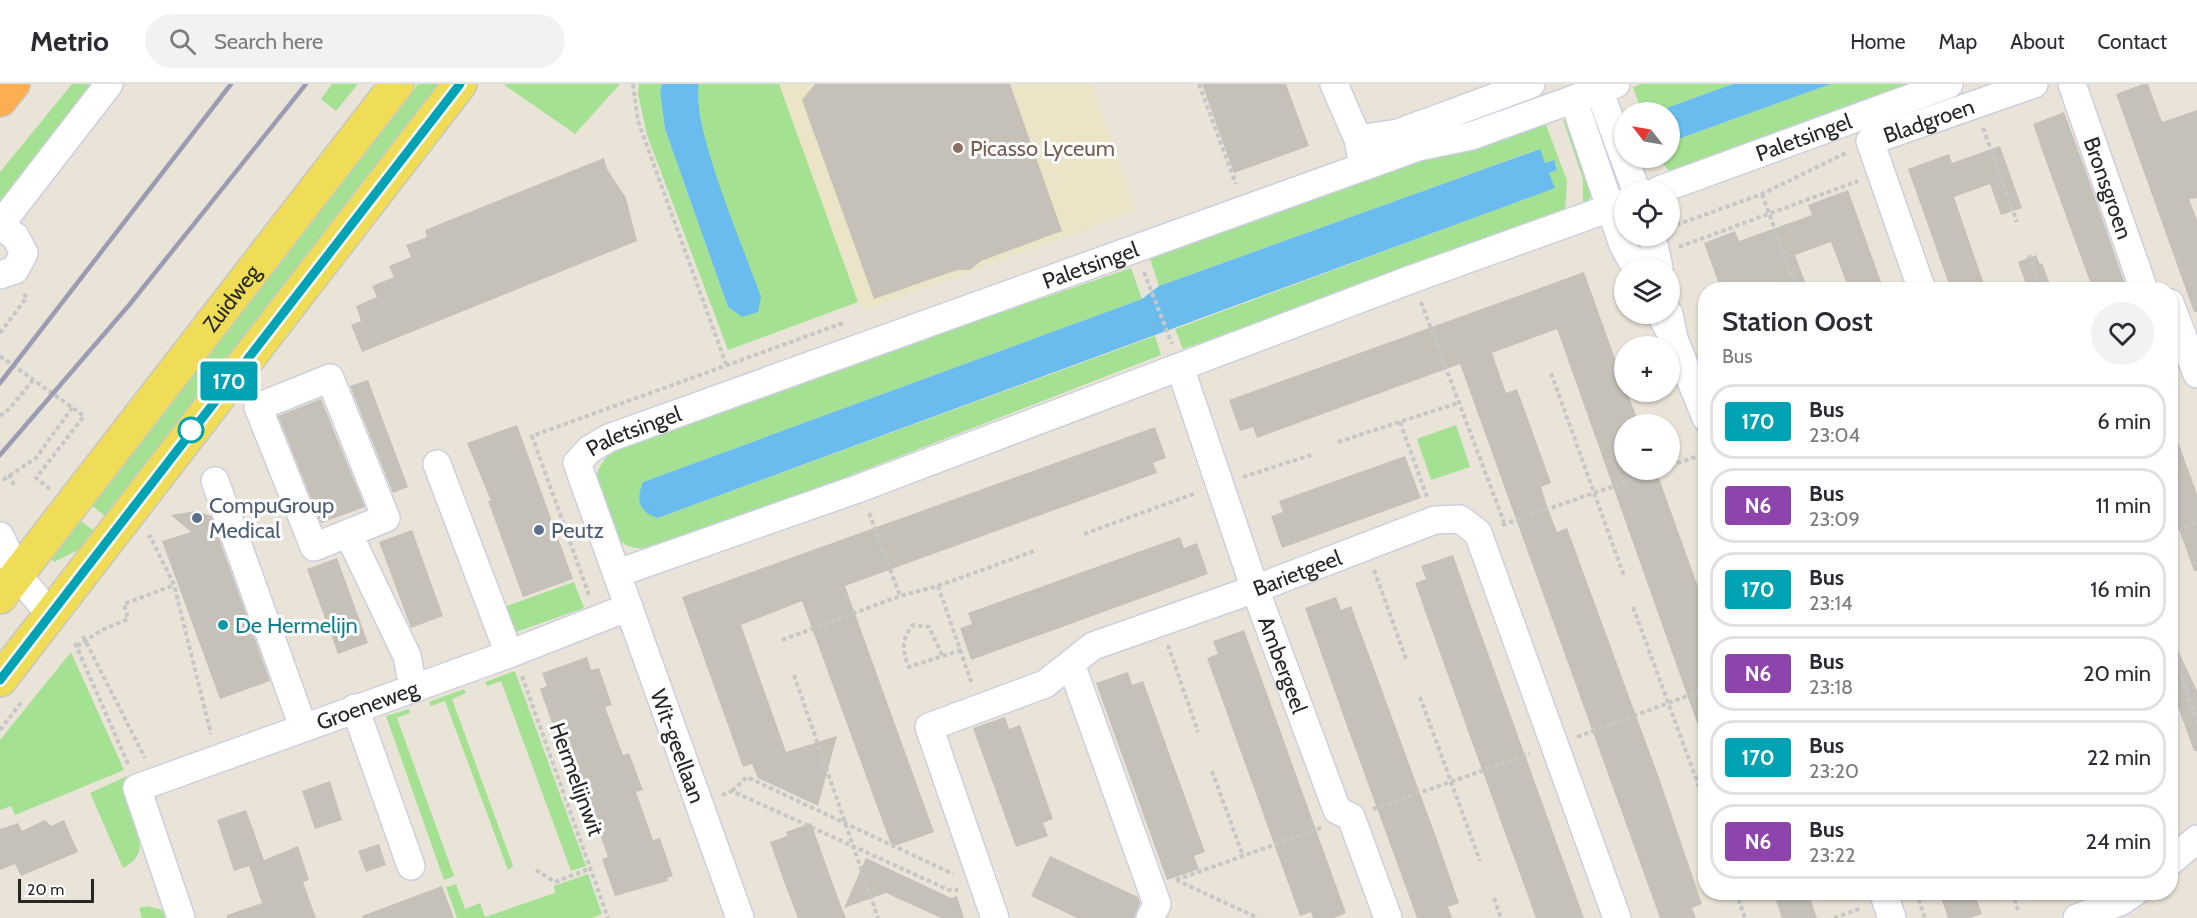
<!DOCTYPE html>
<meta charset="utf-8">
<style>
body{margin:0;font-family:Cabin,sans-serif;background:#f2f2f3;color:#2b2b33;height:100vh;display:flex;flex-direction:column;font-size:22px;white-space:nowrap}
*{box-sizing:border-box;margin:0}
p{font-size:20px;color:#7c7c81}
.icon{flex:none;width:33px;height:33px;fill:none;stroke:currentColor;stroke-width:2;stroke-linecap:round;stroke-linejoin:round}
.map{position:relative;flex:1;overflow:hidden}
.drawer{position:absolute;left:1698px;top:198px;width:480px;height:618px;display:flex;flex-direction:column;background:#fff;border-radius:24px;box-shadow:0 2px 4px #0004}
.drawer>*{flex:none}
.badge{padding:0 12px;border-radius:4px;font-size:21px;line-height:39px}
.needle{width:39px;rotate:301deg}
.controls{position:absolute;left:1614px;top:18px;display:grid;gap:12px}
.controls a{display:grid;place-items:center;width:66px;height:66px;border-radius:50%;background:#fff;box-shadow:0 2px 4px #0004;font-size:30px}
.scale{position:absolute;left:18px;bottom:15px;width:76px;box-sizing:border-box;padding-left:6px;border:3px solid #272727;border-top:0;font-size:16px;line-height:21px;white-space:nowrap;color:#272727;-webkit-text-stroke:4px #fff;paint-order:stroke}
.map>.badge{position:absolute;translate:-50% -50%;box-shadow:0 0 0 3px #fff}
.round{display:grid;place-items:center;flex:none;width:63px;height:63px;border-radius:32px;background:#f2f2f3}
.overview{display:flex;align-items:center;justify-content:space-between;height:102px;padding:0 24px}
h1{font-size:28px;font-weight:600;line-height:45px}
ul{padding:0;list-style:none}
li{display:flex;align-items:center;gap:18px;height:75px;margin:0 12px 9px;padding:0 12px;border:3px solid #e1e1e2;border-radius:24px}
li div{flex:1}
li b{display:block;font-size:22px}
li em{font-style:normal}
li .badge{min-width:66px;font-weight:700;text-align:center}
header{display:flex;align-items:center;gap:36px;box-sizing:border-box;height:84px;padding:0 30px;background:#fff;border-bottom:2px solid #e1e1e2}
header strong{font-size:28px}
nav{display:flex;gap:33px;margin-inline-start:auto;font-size:21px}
.search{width:420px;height:54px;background:#f2f2f3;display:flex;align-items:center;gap:15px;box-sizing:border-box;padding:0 21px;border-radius:33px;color:#7c7c81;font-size:22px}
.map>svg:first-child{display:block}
.education{fill:#ece4c7}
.green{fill:#a5e193}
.water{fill:#69bced}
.building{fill:#c5c1b8}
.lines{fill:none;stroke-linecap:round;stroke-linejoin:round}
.minor-casing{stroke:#cdcfe0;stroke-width:30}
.major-casing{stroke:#c7c7c7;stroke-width:36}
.highway-casing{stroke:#c7c7c7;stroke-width:36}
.path{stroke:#c7c7c7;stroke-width:4;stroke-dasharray:4.5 3;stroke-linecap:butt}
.minor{stroke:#fff;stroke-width:27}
.major{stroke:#efdc57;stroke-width:33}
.highway{stroke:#fdae50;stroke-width:33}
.rail{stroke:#9b9cb1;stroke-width:4.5}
.line-casing{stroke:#fff;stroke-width:14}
.line{stroke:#00a3b4;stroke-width:9}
.education-dot{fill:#8d6e63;stroke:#fff;stroke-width:2}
.stop-dot{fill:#fff;stroke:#00a3b4;stroke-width:3}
.service-dot{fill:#5c6f8a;stroke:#fff;stroke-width:2}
.culture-dot{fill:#0f9aa8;stroke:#fff;stroke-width:2}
.labels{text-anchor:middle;stroke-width:6;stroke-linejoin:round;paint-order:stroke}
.street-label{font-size:22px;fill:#272727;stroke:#fff}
.education-label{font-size:22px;fill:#785e54;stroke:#fff;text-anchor:start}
.service-label{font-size:22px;fill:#4e5e75;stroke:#fff;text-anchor:start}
.culture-label{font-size:22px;fill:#0d838f;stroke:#fff;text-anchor:start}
</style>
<header>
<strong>Metrio</strong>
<div class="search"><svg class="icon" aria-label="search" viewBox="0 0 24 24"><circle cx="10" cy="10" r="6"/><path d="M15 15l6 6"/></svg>Search here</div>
<nav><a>Home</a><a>Map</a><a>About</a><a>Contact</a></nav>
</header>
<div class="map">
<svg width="2197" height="834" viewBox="0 0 2197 834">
<rect width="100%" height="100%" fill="#eae4d8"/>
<path class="education" d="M779 0H1092L1136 127 864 226 858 218Z"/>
<path class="green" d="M72 0H93L0 118V88Z
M332 0H358L336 27 321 15Z
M418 0H447L109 435 91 421Z
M503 0H620L575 50Z
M639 0H662L660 8 665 45 728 223 742 233 696 13 699 0H779L858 218 728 266 647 51 638 10Z
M1642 0H1733L1655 28H1642L1633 3Z
M1831 0H1923L1671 90 1659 74H1670V58Z
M1544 35 1567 97 1565 128 1183 265 1175 245 1554 104 1549 89 1557 86 1553 76 1545 79 1539 65 1159 202 1148 169 1414 73Z
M1565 35 1569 37 1594 108 1585 121 1583 119V95L1563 36Z
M1131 184 1142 215 643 398 658 434 1155 252 1161 271 668 462C654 464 639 467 626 461 615 456 612 445 607 435 595 407 588 387 615 365L780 304Z
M1456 341 1470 383 1431 396 1417 355Z
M78 435 97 449 82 464 54 478 50 473Z
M574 498 584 524 513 549 504 523Z
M71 568 124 686 15 731 11 722 0 726V656Z
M515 587 586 782 571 787 501 597 487 602 485 598Z
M464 605 466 609 452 615 513 782 508 786 445 617 431 622 429 618Z
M409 625 410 629 397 634 454 792 444 796 386 632Z
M127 692C129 700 128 708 129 716 132 741 155 769 123 784L90 709Z
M588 790 602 830 592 834H457L446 803 456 800 465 825 480 819 485 833 555 809 554 802Z
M147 822 163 826 170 834H142L139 824Z"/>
<path class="water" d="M662 0H699C690 41 745 167 761 213L758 228 742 233 728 223 665 45 660 8Z
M1733 0H1831L1670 58V28H1655Z
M1540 65 1545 79 1554 76 1557 86 1549 89 1555 104 658 434C638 428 636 415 643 398L1142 215 1159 202Z"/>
<path class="building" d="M815 0H1010L1062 147 981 177 970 186H957L874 215 802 16Z
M1202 0H1286L1309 62 1234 89Z
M2143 0H2148L2162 38 2197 26V114L2189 115 2197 136V228H2194L2116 10Z
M2064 28 2085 85 2127 206H2093L2047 80 2033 40Z
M2000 62 2022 124 2001 131 1990 100 1954 113 1986 206H1951L1908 85 1949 70 1952 79Z
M604 74 607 85 626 114 637 157 362 268 351 241 361 237 356 222 377 213 372 202 394 193 389 182 411 173 406 161 427 153 425 146Z
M1848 106 1884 206H1849L1831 158 1795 171 1808 206H1721L1704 159 1735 147 1739 157 1812 131 1808 121Z
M2036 171 2040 180 2042 179 2052 206H2028L2018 178Z
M1584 188 1624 300V308H1627L1639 340H1624V386H1656L1706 525V650H1701L1557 245 1492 269 1506 309 1517 305 1551 399 1541 403 1547 422 1557 448 1567 444 1659 694 1702 820 1692 824 1696 834H1660L1460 280 1257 354 1253 343 1240 347 1229 316Z
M368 296 408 403 393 409 350 302Z
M321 315 365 423 321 439 278 332Z
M517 341 573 495 523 513 488 417H491L467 359Z
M1155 343 1166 374 1153 379 1157 389 845 502 934 748 892 763 802 517 741 541 786 668 837 652 818 722 758 694 752 680 743 683 682 513Z
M2170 344H2173L2197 410V487H2194L2177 440 2170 442Z
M1405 372 1421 414 1282 464 1271 432 1283 428 1279 417Z
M196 427 211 432 270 597 220 615 162 457 191 448 171 431Z
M412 446 443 532 411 544 379 458Z
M1180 453 1184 464 1197 459 1208 490 971 576 960 544 972 540 968 529Z
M1453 471 1467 511 1584 834H1536L1464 636 1415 499 1426 495 1421 482Z
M337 474 368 559 338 570 307 485Z
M1336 513 1341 526 1351 522 1436 753 1459 819 1448 823 1452 834H1417L1347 642 1305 524Z
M1244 546 1346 829 1334 834H1313L1311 828 1300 832 1207 574 1218 570 1213 557Z
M2170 549 2197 607V667H2194L2170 601Z
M587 573 591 586 599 584 612 621 605 623 623 671 629 669 643 706 636 708 653 756 660 754 673 792 667 794 668 797 615 812 602 775 608 773 591 725 584 727 571 690 578 688 568 659 560 639 553 642 540 605 547 602 542 589Z
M1128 588 1132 601 1143 597 1205 768 1194 772 1199 785 1167 796 1096 599Z
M1005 633 1009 645 1020 641 1053 735 1043 739 1048 752 1016 763 973 644Z
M330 697 342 736 315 745 302 707Z
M246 726 264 776 298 762 309 796 303 798 316 834H227V831L262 819 249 782 234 787 217 736Z
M45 736 51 742 64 736 78 768 21 792 15 780 0 786V745L18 739 22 747Z
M811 739 842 825 846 834H798L784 798 770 758 787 752 786 748Z
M379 760 386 781 366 788 358 767Z
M1050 772 1138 813 1140 819 1134 834H1077L1031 812Z
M866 774 951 814 957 812 964 834H941L886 809 844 824Z
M442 802 454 834H363L362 832Z
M1773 808H1808L1817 834H1782Z
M1939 808H1974L1982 830 1970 834H1948Z"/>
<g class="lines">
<defs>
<g id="minor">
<path d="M1334 0 1358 55 1361 71"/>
<path id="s1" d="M2072 0 2144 206"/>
<path d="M1599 6 1636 106"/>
<path d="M1574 17 1623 161 1636 184"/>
<path d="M1358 55 1398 49 1531 0"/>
<path id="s2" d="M1659 106 1949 0"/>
<path d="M0 141 109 0"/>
<path d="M0 142 15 152 24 169 15 186 0 191"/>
<path d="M1652 152 1659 184"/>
<path id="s3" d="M1922 206 1870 57 2034 0"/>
<path d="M2170 219 2197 290"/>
<path d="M1660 230 1674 255 1669 230"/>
<path d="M1674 255 1706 334"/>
<path id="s4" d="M1180 283 1255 505 1337 726 1351 733 1388 834"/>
<path d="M330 294 386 434 314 463 258 323Z"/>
<path d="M437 380 509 570"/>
<path d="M215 397 303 643"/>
<path d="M349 451 407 572 413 603"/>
<path d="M0 452 20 494 50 530"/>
<path d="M618 489 860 404 1412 195 1624 119"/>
<path d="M1071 580 1157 820 1150 834"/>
<path d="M355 624 411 782"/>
<path d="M2170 778 2197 755"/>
<path d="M1883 808 1892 834"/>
<path id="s5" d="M181 834 137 704 509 570 629 523"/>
<path id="s6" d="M740 834 577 379 590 365 609 354 1418 63 1471 52 1616 0"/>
<path id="s7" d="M995 834 929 643 1045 600 1093 562 1255 505 1435 436 1460 435 1478 449 1617 834"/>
<path d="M2077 834 2122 817 2135 808"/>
</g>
<g id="major">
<path id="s8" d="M0 513 397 0"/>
<path d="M0 596 460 0"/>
</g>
<path id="highway" d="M0 16 13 0"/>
</defs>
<use href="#minor" class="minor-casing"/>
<use href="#major" class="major-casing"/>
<use href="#highway" class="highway-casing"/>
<path class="path" d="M633 0 638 37 726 280
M1199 0 1236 100
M1983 44 2017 138
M1762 110 1797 206
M1676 141 1762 110 1848 68
M1679 163 1858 97
M2029 171 2040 206
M1144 188 1172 260
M1421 218 1504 438
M0 249 27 213 23 210
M0 272 84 332 36 394 50 405
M1551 289 1624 492
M0 332 10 324 33 296
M1400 338 1427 413
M1338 358 1461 318
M1670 382 1706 369
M9 390 15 403
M1243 393 1314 370
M3 396 36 374 72 324
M869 429 900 512
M1502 441 1660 386
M2170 447 2197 438
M1084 450 1196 409
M148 454 150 452 174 501 211 650
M1374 486 1406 575
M938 502 1037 466
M589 511 532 352 843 239
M1633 523 1705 719
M83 552 145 674
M782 556 900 512 938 502 972 600
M75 559 128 680
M1168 561 1198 648
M77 562 102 546 128 535 124 520 174 501
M942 571 929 543 913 541C901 556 902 566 909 583L961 566
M2176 579 2197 638
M794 591 878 834
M522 592 608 834
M1420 613 1480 777
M0 646 23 616
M1577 653 1706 605
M1212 687 1243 772
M732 707 747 693 953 790
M722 711 732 707 949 806H958
M1373 725 1530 670
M536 786 555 798 591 784
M1176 796 1321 744
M1176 796 1258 834
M1736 808 1745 834
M1916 808 1925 834
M2012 808 2018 826
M1494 814 1501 834
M1834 834 1862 824"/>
<use href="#minor" class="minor"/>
<use href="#major" class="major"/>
<use href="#highway" class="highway"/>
<path class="rail" d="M0 299 231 0
M0 371 130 220 306 0"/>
</g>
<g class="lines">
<defs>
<path id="line" d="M0 596 460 0"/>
</defs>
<use href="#line" class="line-casing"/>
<use href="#line" class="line"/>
</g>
<circle class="education-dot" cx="958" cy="64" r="6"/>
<circle class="stop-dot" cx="191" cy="346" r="12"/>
<g class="service-dot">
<circle cx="197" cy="434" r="6"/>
<circle cx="539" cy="446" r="6"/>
</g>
<circle class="culture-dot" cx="223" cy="541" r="6"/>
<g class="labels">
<g class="street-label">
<text dy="8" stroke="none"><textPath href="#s3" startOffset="220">Bladgroen</textPath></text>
<text dy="8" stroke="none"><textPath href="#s2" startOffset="154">Paletsingel</textPath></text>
<text dy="8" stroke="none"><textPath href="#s1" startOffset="110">Bronsgroen</textPath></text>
<text dy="8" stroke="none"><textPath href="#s6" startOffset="1036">Paletsingel</textPath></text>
<text dy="8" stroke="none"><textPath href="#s8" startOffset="378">Zuidweg</textPath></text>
<text dy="8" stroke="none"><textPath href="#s6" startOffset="550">Paletsingel</textPath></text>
<text dy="8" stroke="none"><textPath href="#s7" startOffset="604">Barietgeel</textPath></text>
<text dy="8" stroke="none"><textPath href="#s4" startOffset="315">Ambergeel</textPath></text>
<text dy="8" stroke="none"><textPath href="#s5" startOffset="382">Groeneweg</textPath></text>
<text transform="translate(678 662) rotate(70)" y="8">Wit-geellaan</text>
<text transform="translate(577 695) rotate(70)" y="8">Hermelijnwit</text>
</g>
<g class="education-label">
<text x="970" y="72">Picasso Lyceum</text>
</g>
<g class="service-label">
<text x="209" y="429">CompuGroup<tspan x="209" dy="25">Medical</tspan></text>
<text x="551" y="454">Peutz</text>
</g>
<g class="culture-label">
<text x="235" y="549">De Hermelijn</text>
</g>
</g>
</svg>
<div class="controls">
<a><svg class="needle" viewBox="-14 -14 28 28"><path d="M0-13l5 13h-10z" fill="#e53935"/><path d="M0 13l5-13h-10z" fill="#7c7c81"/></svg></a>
<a><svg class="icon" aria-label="locate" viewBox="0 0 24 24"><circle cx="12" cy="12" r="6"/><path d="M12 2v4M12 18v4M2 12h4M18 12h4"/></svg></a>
<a><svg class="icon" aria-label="layers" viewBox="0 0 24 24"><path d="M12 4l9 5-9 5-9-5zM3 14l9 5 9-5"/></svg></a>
<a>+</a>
<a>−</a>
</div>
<div class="scale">20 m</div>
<b class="badge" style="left:229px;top:297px;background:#00a3b4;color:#fff">170</b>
<section class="drawer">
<div class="overview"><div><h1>Station Oost</h1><p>Bus</p></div><a class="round"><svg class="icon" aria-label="heart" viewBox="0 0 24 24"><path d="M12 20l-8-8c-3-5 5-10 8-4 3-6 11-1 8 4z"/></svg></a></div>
<ul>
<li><span class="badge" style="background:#00a3b4;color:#fff">170</span><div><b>Bus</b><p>23:04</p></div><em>6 min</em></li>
<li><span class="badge" style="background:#8e44ad;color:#fff">N6</span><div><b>Bus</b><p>23:09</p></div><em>11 min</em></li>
<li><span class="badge" style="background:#00a3b4;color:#fff">170</span><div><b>Bus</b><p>23:14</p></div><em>16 min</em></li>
<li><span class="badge" style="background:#8e44ad;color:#fff">N6</span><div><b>Bus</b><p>23:18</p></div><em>20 min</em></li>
<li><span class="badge" style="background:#00a3b4;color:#fff">170</span><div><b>Bus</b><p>23:20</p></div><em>22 min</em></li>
<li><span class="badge" style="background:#8e44ad;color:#fff">N6</span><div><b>Bus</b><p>23:22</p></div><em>24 min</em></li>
</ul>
</section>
</div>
